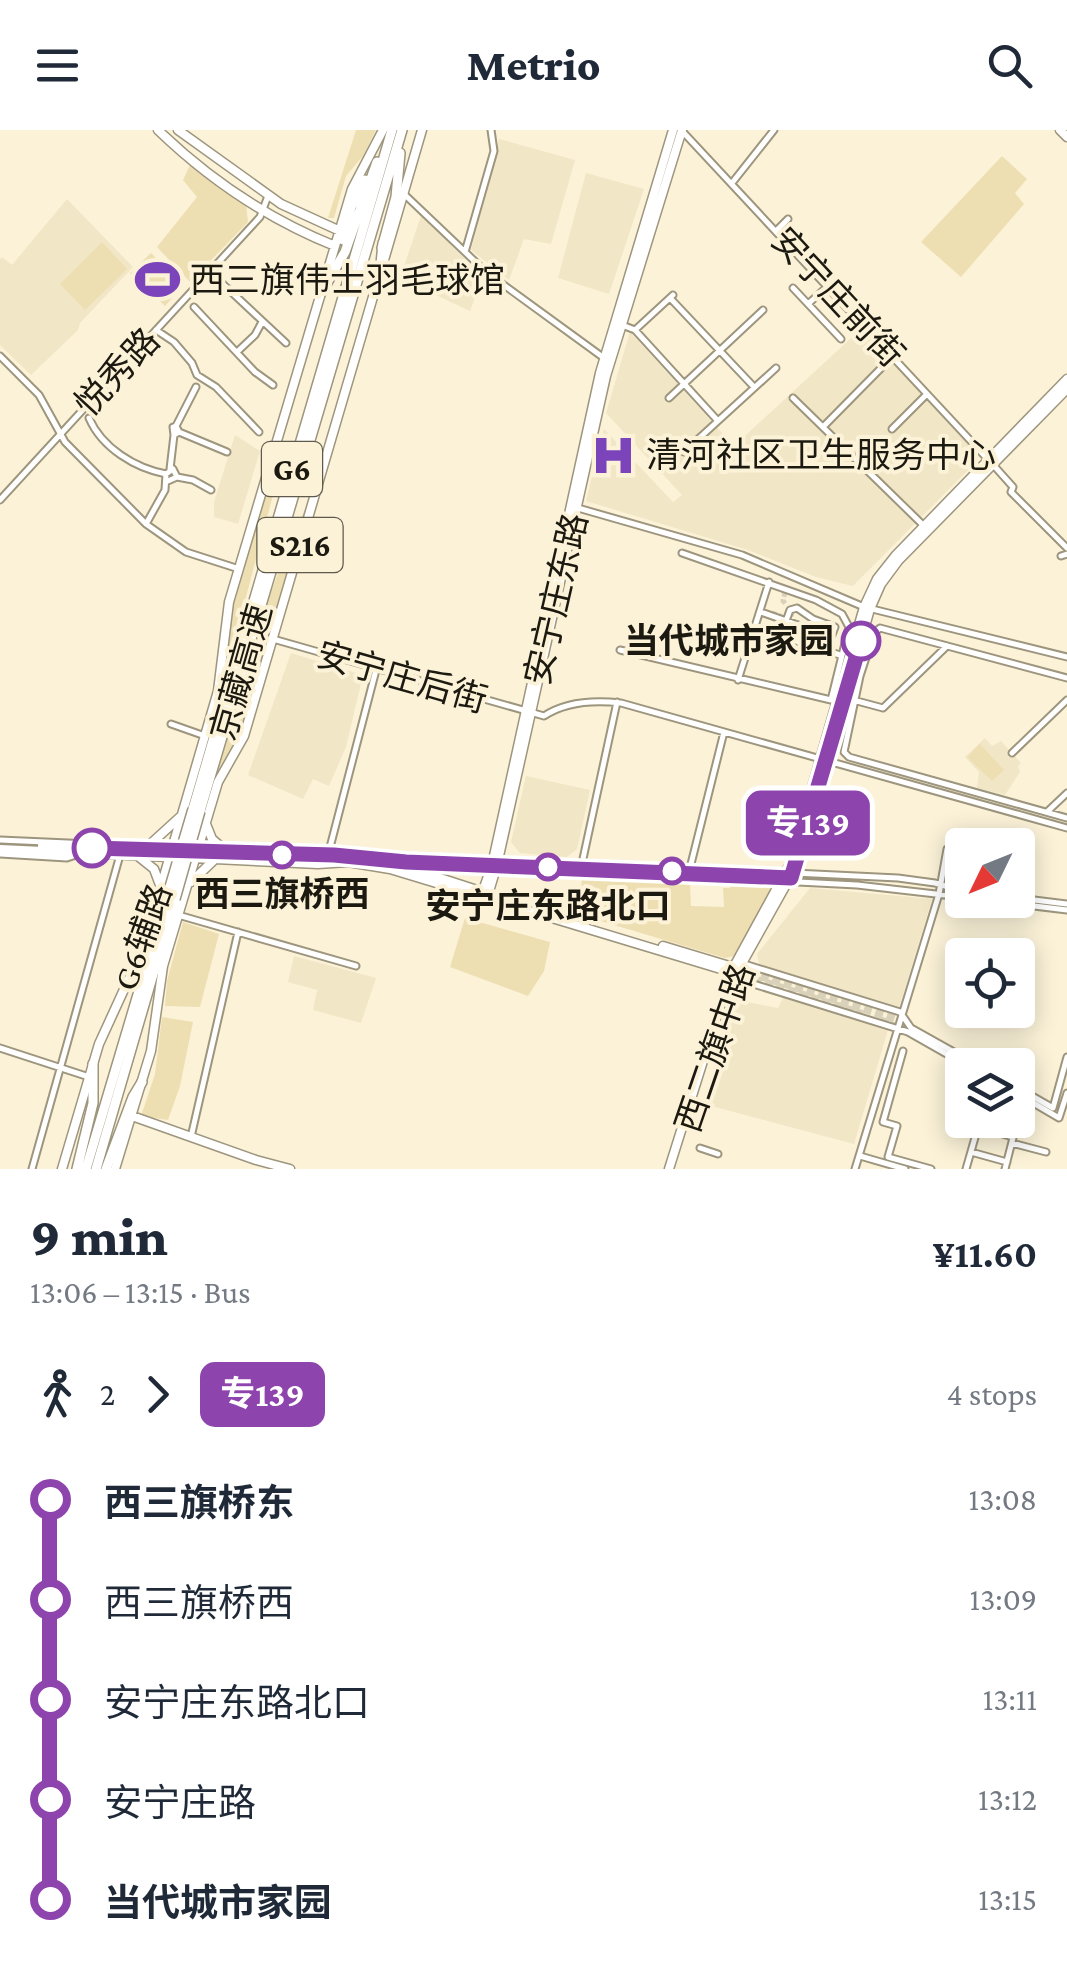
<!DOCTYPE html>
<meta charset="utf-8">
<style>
body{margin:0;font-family:"Crimson Pro","Noto Sans SC",serif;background:#f6f6f7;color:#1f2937;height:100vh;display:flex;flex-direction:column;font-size:38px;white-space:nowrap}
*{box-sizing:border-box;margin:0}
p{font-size:32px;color:#747a83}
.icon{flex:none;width:55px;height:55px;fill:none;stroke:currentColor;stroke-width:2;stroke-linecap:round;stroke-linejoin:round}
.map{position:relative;height:1039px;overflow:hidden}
.sheet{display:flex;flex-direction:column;background:#fff;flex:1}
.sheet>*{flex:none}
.badge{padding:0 20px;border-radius:15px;font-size:35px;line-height:65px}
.needle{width:65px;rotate:227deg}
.controls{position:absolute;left:945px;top:698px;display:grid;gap:20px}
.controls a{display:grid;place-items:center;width:90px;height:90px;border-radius:10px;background:#fff;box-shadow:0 5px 25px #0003;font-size:50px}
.map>.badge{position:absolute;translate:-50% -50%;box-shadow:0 0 0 5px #fff}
.legs{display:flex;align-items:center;gap:15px;height:110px;padding:0 30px;font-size:32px}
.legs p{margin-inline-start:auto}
.headline{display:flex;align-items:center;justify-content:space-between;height:170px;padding:0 30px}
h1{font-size:55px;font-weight:800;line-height:75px}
ul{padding:0 30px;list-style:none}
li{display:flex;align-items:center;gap:35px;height:100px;font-size:38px}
li i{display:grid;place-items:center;width:15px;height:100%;margin:0 12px;background:currentColor}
li i::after{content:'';width:25px;height:25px;margin:-12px;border:8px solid;border-radius:50%;background:#fff}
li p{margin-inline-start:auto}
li:first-child i{background:linear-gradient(#0000 50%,currentColor 0)}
li:last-child i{background:linear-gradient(currentColor 50%,#0000 0)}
header{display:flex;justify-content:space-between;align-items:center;height:130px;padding:0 30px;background:#fff;font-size:45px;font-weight:800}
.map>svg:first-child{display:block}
.built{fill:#f1e6c5}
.green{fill:#eedfb2}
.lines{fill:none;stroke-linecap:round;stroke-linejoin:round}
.minor-tunnel{stroke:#dad1ba;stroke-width:5;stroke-dasharray:5 2.5;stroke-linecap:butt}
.major-tunnel{stroke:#dad1ba;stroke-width:8;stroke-dasharray:8 4;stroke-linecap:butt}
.minor-casing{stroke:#9d957d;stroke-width:9}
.major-casing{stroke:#9d957d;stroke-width:11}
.highway-casing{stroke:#9d957d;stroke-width:12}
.minor{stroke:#fff;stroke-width:5}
.major{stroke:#fff;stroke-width:8}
.highway{stroke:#fff;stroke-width:9}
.highway-bridge-casing{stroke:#9d957d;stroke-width:12;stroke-linecap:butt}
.highway-bridge{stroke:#fff;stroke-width:9}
.line-1-casing{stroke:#fff;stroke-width:22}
.line-1{stroke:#8e44ad;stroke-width:15}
.stop-1-dot{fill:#fff;stroke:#8e44ad;stroke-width:5}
.labels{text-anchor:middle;stroke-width:8;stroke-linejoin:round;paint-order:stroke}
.shield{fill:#fbf2d8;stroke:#5f5a4c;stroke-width:2.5}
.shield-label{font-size:32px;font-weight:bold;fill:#1c1910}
.poi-label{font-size:35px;fill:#1c1910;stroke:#fbf2d8;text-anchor:start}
.street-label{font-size:35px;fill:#1c1910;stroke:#fbf2d8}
.stop-label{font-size:35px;font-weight:bold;fill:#1c1910;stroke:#fbf2d8}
</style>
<header><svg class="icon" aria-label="menu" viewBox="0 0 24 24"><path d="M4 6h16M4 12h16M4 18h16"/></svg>Metrio<svg class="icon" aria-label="search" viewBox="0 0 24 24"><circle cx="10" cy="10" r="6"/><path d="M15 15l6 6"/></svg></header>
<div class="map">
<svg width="1067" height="1039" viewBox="0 0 1067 1039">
<rect width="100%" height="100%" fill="#fbf2d8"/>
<path class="built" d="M499 9 575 30 551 114 524 109 509 150 471 120Z
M586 43 644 59 609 164 558 148Z
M67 69 133 137 80 193 78 200 31 245 0 215V129L2 127 12 135Z
M421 86 483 147 470 181 400 148Z
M862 198 978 323 975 333 853 456 816 447 748 420 586 371 604 299 673 372 682 365 606 283 630 202 734 316Z
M235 305 260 321 238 394 214 387V372Z
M291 523 363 545 346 617 329 656 313 649 303 669 248 645Z
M985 608 992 616 1001 611 1021 633 1018 636 1020 642 1005 665 977 658 979 642 965 627Z
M526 646 590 660 577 719 567 727 520 723 511 712Z
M810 758 932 769 898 881 760 837 757 824Z
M294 826 376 848 361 893 313 880 317 860 288 852Z
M784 866 888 900 854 1014 704 974 737 870 778 878Z"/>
<path class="green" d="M356 0H376L363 26 346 46 334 88H328Z
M1002 26 1027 49 1015 63 1024 74 961 147 921 112Z
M191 33 246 73 248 92 190 152 157 117 197 67 183 50Z
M102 112 127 139 85 180 60 154Z
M151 123 183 156 165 176 130 143Z
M275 323H278L273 365 224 550 231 475Z
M308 373 239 605 210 660C239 562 264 465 308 373Z
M980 614 1004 640 992 651 967 627Z
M582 750 690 754 691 776 724 777 723 758H730L731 754H768L772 762 734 826 725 828 577 784Z
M465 788 550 812 544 841 528 866 450 837Z
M183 792 219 804 200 877 165 876 167 851Z
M162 887 193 892 180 956 168 990 141 986 155 944Z"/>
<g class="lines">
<path class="minor-tunnel" d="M785 462 783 471 787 475
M772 483 781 486
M791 486 792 483"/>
<path class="major-tunnel" d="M738 839 908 893
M742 845 862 884
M880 890 913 903"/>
<defs>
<path id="minor" d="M683 2 996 338 1013 357 1011 362 1067 418
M732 53 774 0
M404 64 486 142 604 228
M776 101 788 89
M465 122 494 21 491 0
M210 142 286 213
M793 158 841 209
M670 168 754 257
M808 174 828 156
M194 177 255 242 273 255
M622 195 635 200 718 291
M156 200 174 212 192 233 197 245 216 257 259 302
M635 200 673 165
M237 222 255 205 262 192
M0 226 39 265 65 312 146 394 186 422 239 439
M669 268 763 180
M793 268 924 396
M89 288C102 318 135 338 166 344
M176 296 173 297 174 305 179 302 176 296 196 257
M823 297 893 226
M892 299 927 264
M179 302 227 322
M684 322 776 238
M170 339 174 305
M177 347 193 350 211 360
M0 370 260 87 268 66
M578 378 742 425 864 477 1067 527
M146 394 165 360 166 344 173 339 177 347 168 351
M682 423 816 470 842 484 849 497 831 570
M1061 426 1067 424
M761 482 795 494
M786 491 790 480 797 478 813 489 835 497 832 505 795 494 790 509
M752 497 840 525
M273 509 544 586C565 572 595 570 621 573L1067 698
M620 520 831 570
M1067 548 880 498 874 503 860 546 844 622 849 627 1067 688
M738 550 769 452
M842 567 883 578 947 516
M171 594 205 606
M1012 623 1067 570
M1048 681 1067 663
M0 710 136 716
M0 724 67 728 76 725
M328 725 376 540
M495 735 784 743
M581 738 617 572
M689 742 724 602
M794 743 898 748 935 753 962 761
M758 745 791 748 798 752 857 755 962 767
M1018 768 1067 774
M984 770 1067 780
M178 785 356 836
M741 833 900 882 911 898 977 935
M734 848 908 902 966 935
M0 918 89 947
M903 921 883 992 897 996 888 1027 931 1039
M1018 958 1053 978 1067 927
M1018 964 1059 988 1067 963
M978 997 1013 1007
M191 1007 238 802
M1012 1013 1046 1022
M700 1018 718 1024
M971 1022 1007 1032
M860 1026 905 1039
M32 1039 120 725
M855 1039 939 764 947 719
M966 1039 980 990
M1005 1039 1017 992"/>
<path id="major" d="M158 0C209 49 270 90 335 116
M178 0 281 74 340 101
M1060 0 1067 7
M384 130 422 0
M206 694 212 709 227 722
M42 716 173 721
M146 718 180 687
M0 719 170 727
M197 721 335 725 406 732 492 735
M139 727 154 739 160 755
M194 728 318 734 348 732 390 739 734 843
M400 735 477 760
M191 752 213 731
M481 766 492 735 600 243 673 0
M487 768 497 735 606 246 682 0
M663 816 736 838
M736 844 797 735 870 479 881 454 898 431 1067 259
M132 986 256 1030 290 1039
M62 1039 99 914 143 818 218 561 229 472 352 59 383 0
M115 1039 151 921 163 836 218 652 244 606 380 143
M669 1039 731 842 790 734 864 477 877 449 896 425 1067 249"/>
<path id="highway" d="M343 110 351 77 365 50
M382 118 396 67 400 23
M380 145 383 113
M321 163 345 122 377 32
M193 679 392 0
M200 681 402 0
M77 1039 93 973V934
M86 1039 167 767
M96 1039 175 769
M106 1039 133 967 142 952"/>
</defs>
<use href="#minor" class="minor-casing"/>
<use href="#major" class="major-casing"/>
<use href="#highway" class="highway-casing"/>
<use href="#minor" class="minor"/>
<use href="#major" class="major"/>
<use href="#highway" class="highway"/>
<defs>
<path id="highway-bridge" d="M167 767 193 679
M175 769 200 681"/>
</defs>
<use href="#highway-bridge" class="highway-bridge-casing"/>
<use href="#highway-bridge" class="highway-bridge"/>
</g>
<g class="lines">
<defs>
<path id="line-1" d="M92 718 334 725 406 732 791 748 861 511"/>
</defs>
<use href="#line-1" class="line-1-casing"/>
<use href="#line-1" class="line-1"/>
</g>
<defs>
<symbol id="stadium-bare" viewBox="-9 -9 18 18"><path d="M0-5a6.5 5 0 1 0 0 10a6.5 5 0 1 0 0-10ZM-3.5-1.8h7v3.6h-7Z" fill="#7c44bb" stroke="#fbf2d8" stroke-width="2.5" paint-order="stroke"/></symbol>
<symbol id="hospital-bare" viewBox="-9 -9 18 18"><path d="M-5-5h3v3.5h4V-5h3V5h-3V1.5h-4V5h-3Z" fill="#7c44bb" stroke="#fbf2d8" stroke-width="2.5" paint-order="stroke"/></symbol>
</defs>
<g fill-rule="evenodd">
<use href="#stadium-bare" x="126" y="118" width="63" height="63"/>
<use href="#hospital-bare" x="582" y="294" width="63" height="63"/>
</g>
<g class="stop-1-dot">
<circle cx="861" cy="511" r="18"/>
<circle cx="92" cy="718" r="18"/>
<circle cx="282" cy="725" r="12"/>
<circle cx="548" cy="737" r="12"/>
<circle cx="672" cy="741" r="12"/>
</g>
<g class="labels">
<g class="shield">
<rect x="262" y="312" width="60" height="54" rx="8"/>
<rect x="257.5" y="388" width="85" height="54" rx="8"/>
</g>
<g class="shield-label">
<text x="292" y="350">G6</text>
<text x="300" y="426">S216</text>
</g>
<g class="poi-label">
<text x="190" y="162">西三旗伟士羽毛球馆</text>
<text x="646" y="337">清河社区卫生服务中心</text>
</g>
<g class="street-label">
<text transform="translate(838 167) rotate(47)" y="12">安宁庄前街</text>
<text transform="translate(117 242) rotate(-47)" y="12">悦秀路</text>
<text transform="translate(556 469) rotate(-77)" y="12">安宁庄东路</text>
<text transform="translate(241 542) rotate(-74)" y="12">京藏高速</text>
<text transform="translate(402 547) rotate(16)" y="12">安宁庄后街</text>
<text transform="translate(142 807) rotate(-70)" y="12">G6辅路</text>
<text transform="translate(715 918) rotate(-71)" y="12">西二旗中路</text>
</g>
<g class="stop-label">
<text x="834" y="523" text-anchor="end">当代城市家园</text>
<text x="282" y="776">西三旗桥西</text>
<text x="548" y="788">安宁庄东路北口</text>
</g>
</g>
</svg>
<div class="controls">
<a><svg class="needle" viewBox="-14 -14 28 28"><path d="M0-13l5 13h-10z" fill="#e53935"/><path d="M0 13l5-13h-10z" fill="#747a83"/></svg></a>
<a><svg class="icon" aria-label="locate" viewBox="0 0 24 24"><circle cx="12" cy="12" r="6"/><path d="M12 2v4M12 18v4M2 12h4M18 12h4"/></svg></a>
<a><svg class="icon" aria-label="layers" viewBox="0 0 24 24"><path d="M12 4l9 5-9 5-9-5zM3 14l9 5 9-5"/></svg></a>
</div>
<b class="badge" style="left:808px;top:693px;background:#8e44ad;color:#fff">专139</b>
</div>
<section class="sheet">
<div class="headline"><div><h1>9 min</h1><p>13:06 – 13:15 · Bus</p></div><b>¥11.60</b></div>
<div class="legs"><svg class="icon" aria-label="walk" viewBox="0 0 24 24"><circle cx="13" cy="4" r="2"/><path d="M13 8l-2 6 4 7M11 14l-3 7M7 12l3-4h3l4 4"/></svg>2<svg class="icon" aria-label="forward" viewBox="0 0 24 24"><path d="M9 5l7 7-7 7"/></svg><b class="badge" style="background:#8e44ad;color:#fff">专139</b><p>4 stops</p></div>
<ul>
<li><i style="color:#8e44ad"></i><b>西三旗桥东</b><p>13:08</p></li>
<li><i style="color:#8e44ad"></i><span>西三旗桥西</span><p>13:09</p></li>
<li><i style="color:#8e44ad"></i><span>安宁庄东路北口</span><p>13:11</p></li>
<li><i style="color:#8e44ad"></i><span>安宁庄路</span><p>13:12</p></li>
<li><i style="color:#8e44ad"></i><b>当代城市家园</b><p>13:15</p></li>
</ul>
</section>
